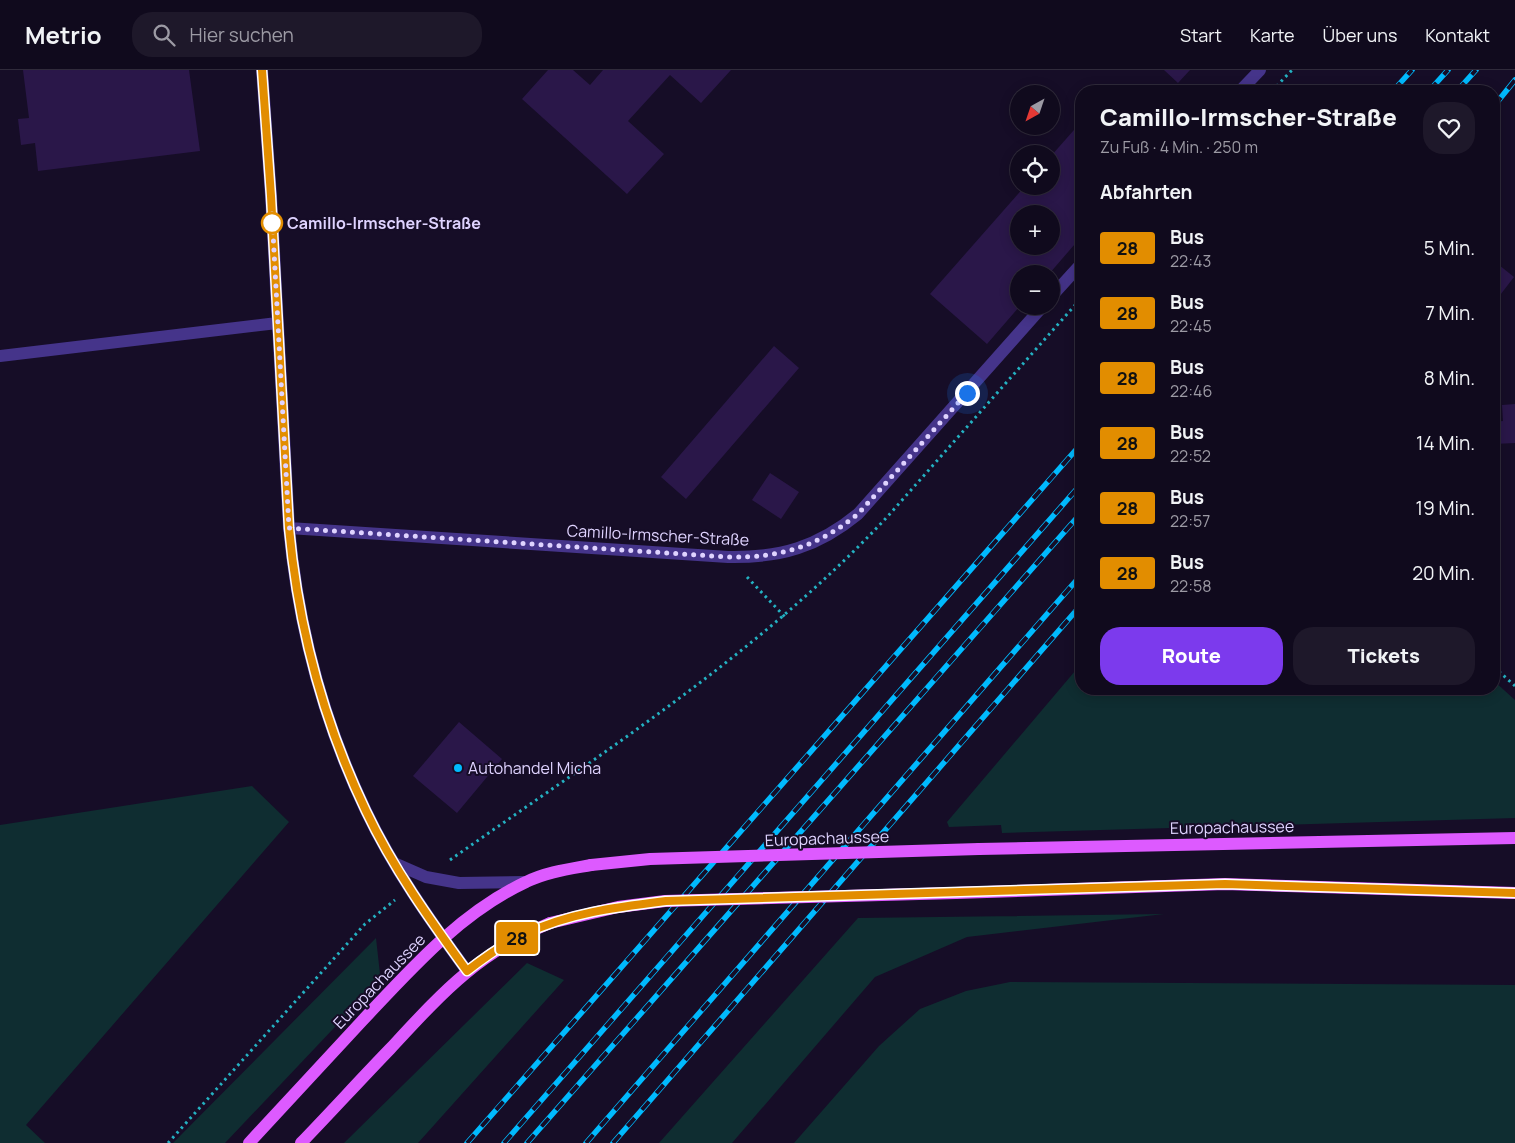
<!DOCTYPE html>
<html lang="de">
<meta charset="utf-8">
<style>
body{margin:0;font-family:Manrope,sans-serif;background:#1e182a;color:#f1f3f6;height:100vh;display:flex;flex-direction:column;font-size:19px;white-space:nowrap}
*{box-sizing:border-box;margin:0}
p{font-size:16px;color:#9c9aa4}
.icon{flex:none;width:28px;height:28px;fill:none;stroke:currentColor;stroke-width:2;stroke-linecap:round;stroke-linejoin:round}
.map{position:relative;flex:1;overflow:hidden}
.side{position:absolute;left:1075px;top:15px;width:425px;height:610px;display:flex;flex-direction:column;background:#100a1d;border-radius:20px;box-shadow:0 2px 12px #0003,0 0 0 1px #302b3b}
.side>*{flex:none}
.badge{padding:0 10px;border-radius:4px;font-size:18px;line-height:32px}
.needle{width:32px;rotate:220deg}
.controls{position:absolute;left:1010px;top:15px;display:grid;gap:10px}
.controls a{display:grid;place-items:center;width:50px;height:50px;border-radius:50%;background:#100a1d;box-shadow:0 2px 12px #0003,0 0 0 1px #302b3b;font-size:25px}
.you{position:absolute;width:25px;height:25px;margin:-12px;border:4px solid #fff;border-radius:50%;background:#1a73e8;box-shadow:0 0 0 8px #1a73e833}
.map>.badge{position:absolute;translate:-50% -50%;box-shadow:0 0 0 2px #fff}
h2{padding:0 25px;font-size:19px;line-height:45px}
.round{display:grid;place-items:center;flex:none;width:52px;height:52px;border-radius:20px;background:#1e182a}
.headline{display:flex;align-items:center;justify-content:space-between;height:85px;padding:0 25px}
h1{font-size:24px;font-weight:800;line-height:38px}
.action{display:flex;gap:10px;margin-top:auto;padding:10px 25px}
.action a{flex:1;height:58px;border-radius:20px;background:#7c3aed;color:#fff;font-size:20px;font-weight:800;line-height:58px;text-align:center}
.action a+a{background:#1e182a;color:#f1f3f6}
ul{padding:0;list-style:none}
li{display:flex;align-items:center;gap:15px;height:65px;padding:0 25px}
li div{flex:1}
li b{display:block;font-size:19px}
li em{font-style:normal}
li .badge{min-width:55px;font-weight:700;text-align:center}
header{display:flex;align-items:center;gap:30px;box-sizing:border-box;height:70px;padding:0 25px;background:#100a1d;border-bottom:1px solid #302b3b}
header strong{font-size:24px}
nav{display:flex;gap:28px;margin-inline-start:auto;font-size:18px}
.search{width:350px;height:45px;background:#1e182a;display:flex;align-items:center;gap:12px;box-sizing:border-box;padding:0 18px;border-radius:20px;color:#9c9aa4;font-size:19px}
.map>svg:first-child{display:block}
.green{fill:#0f2d31}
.building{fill:#2a1749;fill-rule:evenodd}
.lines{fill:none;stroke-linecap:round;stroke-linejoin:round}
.path{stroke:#24b1c2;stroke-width:3;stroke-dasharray:2.5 4;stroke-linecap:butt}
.minor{stroke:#45348a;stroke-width:12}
.major{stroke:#dd5aff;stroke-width:12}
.rail-casing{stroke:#00bafe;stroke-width:5.5}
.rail{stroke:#160d27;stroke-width:4;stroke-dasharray:11;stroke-linecap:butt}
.major-bridge{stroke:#dd5aff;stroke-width:12}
.line-casing{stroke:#fff;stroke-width:11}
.line{stroke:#e28d00;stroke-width:8}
.walk{stroke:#dfd3ff;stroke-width:5;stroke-dasharray:0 9}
.stop-dot{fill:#fff;stroke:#e28d00;stroke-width:2.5}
.poi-dot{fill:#00bafe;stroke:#160d27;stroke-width:2}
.labels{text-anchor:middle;stroke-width:4;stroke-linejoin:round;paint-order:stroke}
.stop-label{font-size:16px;font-weight:bold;fill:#dfd3ff;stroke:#160d27;text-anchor:start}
.street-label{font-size:16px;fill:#dfd3ff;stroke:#160d27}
.poi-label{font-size:16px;fill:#dfd3ff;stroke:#160d27;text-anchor:start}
</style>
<header>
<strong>Metrio</strong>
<div class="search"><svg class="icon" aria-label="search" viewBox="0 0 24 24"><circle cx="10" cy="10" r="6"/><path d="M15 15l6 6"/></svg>Hier suchen</div>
<nav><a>Start</a><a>Karte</a><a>Über uns</a><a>Kontakt</a></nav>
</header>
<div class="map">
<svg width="1515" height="1073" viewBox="0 0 1515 1073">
<rect width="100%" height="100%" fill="#160d27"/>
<path class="green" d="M1081 594V619H1494V611L1515 630V748L1002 763 1001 755 949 757 947 752Z
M252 716 289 752 26 1055 45 1073H0V755Z
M1164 844 967 867 875 907 732 1073H659L858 848Z
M376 868 380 904 351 940 225 1073H173Z
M527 893 564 910 418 1073H344Z
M1010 912 1515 915V1073H794L879 976 920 939 966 921Z"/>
<path class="building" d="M23 0H189L200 81 38 101 35 73 21 75 18 49 29 48Z
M548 0H573L590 15 603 0H731L701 33 670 5 628 51 664 84 627 124 522 29Z
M1164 0H1190L1178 13Z
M1081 52V167L1049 204H1019L1020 236 987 274 930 224 1025 116H1051V86ZM1019 144H1051V176H1019Z
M1494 191 1514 207 1494 233Z
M774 276 799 298 686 429 661 407Z
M1515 334V373L1494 374V352L1503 351 1502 335Z
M770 403 799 422 781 449 752 430Z
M459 652 502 689 457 743 413 706Z"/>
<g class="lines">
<path class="path" d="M1272 21 1292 0
M747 507 785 547
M1494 597 1515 616
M450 790C602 683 761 582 888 446L1076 234
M168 1073 365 854 395 830"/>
<path class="minor" d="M262 0 271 126 289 458C298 555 324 653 366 741 393 798 430 850 467 901
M1240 21 1260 0
M1051 227 1081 194
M0 286 277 253
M289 458 728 487C780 488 818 477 858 444L1043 236
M394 793 426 807 459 813 526 812"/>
<path class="major" d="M979 779 1515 768
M956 823 1225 814 1515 823
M249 1073C287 1032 324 992 362 951 411 899 460 843 526 812 546 802 569 799 591 795
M301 1073C331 1042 360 1010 390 979 442 923 477 883 550 853"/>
<defs>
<path id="rail" d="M1393 21 1412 0
M1429 21 1448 0
M1457 21 1476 0
M1494 36 1515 10
M467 1073 1081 374
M504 1073 1081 414
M527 1073 1081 443
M586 1073 1081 505
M613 1073 1081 535"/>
</defs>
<use href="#rail" class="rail-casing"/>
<use href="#rail" class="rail"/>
<path class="major-bridge" d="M591 795 650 789 979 779
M550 853 618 837 665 831 956 823"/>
</g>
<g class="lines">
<defs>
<path id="line" d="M262 0 271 126 289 458C298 555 324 653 366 741 393 798 430 850 467 901 485 887 504 873 525 864 568 843 618 837 666 831L1225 814 1515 823"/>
</defs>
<use href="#line" class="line-casing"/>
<use href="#line" class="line"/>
<path class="walk" d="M272 153V144L289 458 728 487C780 488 817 477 858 444L967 323"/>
</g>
<circle class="stop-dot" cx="272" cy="153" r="10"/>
<circle class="poi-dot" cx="458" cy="698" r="5"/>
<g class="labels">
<g class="stop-label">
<text x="287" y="159">Camillo-Irmscher-Straße</text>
</g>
<g class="street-label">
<text transform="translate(658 465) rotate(3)" y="6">Camillo-Irmscher-Straße</text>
<text transform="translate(1232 757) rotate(-1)" y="6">Europachaussee</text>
<text transform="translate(827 768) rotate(-2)" y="6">Europachaussee</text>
<text transform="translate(379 911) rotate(-46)" y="6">Europachaussee</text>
</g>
<g class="poi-label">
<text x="468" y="704">Autohandel Micha</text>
</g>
</g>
</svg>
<div class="controls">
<a><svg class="needle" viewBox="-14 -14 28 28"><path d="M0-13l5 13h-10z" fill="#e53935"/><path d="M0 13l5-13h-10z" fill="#9c9aa4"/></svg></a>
<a><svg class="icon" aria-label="locate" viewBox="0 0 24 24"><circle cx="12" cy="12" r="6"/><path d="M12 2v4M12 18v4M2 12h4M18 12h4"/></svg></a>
<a>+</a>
<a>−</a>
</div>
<div class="you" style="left:967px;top:323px"></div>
<b class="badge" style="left:517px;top:868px;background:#e28d00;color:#111">28</b>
<section class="side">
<div class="headline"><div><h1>Camillo-Irmscher-Straße</h1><p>Zu Fuß · 4 Min. · 250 m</p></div><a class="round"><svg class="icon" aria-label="heart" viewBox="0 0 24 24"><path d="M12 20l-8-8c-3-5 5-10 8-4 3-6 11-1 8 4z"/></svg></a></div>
<h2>Abfahrten</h2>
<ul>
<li><span class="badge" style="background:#e28d00;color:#111">28</span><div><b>Bus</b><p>22:43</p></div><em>5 Min.</em></li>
<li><span class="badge" style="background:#e28d00;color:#111">28</span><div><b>Bus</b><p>22:45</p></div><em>7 Min.</em></li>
<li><span class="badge" style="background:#e28d00;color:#111">28</span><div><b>Bus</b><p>22:46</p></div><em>8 Min.</em></li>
<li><span class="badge" style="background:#e28d00;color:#111">28</span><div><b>Bus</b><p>22:52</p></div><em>14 Min.</em></li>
<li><span class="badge" style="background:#e28d00;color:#111">28</span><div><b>Bus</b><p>22:57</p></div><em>19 Min.</em></li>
<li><span class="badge" style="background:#e28d00;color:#111">28</span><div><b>Bus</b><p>22:58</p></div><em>20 Min.</em></li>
</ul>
<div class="action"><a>Route</a><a>Tickets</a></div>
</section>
</div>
